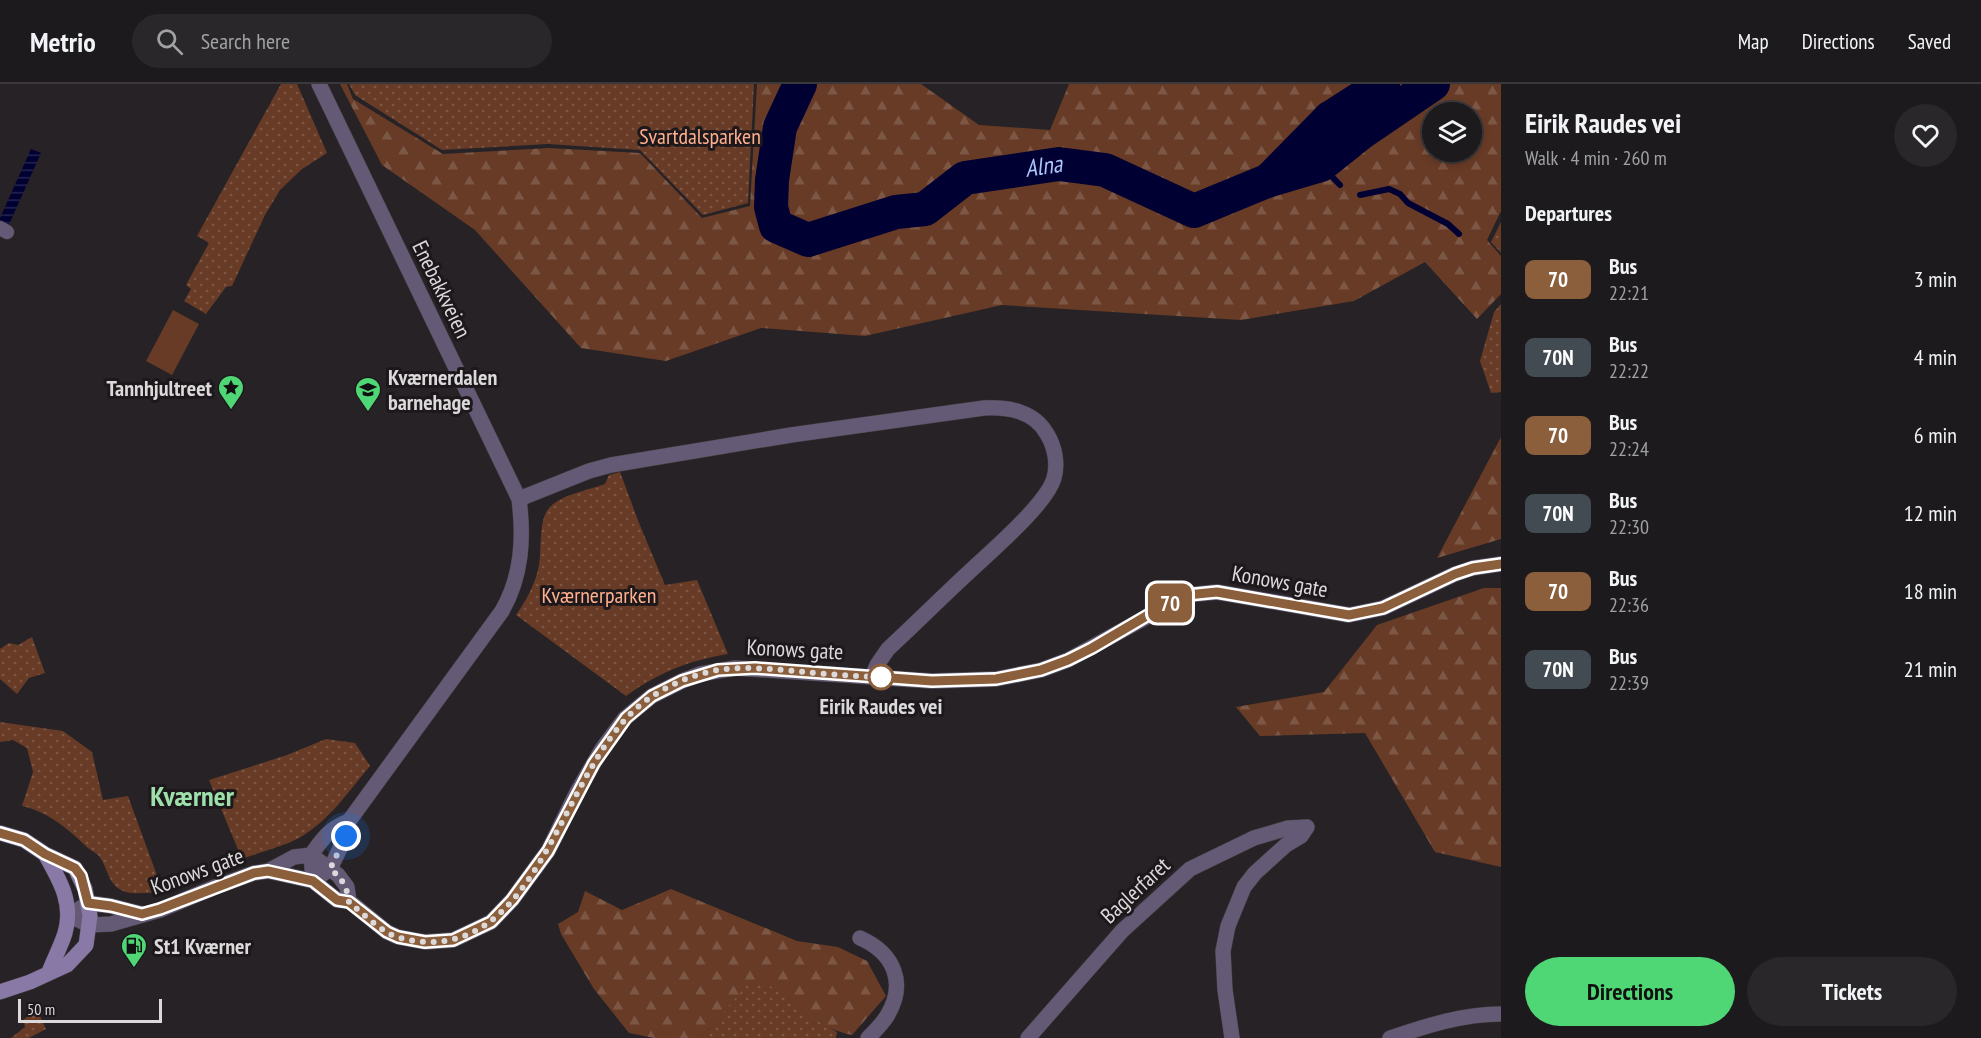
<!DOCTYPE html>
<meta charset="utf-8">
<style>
body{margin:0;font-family:"PT Sans Narrow",sans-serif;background:#292729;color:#f1f3f6;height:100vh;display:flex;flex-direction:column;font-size:22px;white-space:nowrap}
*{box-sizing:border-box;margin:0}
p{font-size:20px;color:#a0a1a3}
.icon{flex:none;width:33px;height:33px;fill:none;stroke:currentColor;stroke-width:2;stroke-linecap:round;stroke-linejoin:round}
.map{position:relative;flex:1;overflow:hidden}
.panel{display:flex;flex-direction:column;background:#1c1a1c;width:480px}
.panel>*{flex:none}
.badge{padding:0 12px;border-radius:9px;font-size:21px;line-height:39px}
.tools{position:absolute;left:1422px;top:18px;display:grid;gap:12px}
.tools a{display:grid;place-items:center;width:60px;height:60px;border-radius:50%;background:#1c1a1c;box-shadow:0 3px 9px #0003,0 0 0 2px #3a383b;font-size:30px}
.scale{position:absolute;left:18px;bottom:15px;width:144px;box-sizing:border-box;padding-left:6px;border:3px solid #dcd9db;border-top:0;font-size:16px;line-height:21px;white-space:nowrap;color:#dcd9db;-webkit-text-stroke:4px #1c181b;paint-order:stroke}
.you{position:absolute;width:30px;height:30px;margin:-15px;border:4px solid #fff;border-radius:50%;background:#1a73e8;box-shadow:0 0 0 9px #1a73e833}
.map>.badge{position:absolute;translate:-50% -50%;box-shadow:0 0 0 3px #fff}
h2{padding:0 24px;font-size:22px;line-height:54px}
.round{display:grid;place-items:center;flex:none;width:63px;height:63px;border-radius:32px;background:#292729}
.headline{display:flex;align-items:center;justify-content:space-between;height:102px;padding:0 24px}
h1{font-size:28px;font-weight:800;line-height:45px}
.button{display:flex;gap:12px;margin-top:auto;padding:12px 24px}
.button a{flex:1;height:69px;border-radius:36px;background:#4fd675;color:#111;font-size:24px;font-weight:800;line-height:69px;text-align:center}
.button a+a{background:#292729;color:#f1f3f6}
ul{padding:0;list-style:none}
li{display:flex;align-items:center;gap:18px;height:78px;padding:0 24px}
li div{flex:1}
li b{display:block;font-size:22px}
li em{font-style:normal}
li .badge{min-width:66px;font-weight:700;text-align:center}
header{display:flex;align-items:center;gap:36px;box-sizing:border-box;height:84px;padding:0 30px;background:#1c1a1c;border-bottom:2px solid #3a383b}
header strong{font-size:28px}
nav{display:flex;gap:33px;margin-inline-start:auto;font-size:21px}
.search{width:420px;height:54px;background:#292729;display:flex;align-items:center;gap:15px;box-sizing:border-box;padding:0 21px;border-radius:33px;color:#a0a1a3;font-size:22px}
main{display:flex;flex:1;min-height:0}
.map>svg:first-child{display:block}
.green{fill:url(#green-dots)}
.forest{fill:url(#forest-firs);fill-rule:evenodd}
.pitch{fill:#683b26}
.water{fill:url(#water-rules)}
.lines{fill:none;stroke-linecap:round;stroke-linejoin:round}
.stream{stroke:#010033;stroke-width:6}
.river{stroke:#010033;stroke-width:34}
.pedestrian-casing{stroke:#433f42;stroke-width:15}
.minor-casing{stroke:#433f42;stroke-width:16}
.tertiary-casing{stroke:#433f42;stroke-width:16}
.secondary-casing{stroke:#433f42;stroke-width:16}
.pedestrian{stroke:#645a76;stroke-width:14}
.minor{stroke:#645a76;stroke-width:15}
.tertiary{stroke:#645a76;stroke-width:15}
.secondary{stroke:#8879a6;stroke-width:15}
.line-casing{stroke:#fff;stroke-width:14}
.line{stroke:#8b5e3c;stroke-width:9}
.walk{stroke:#dcd9db;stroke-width:6;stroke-dasharray:0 10.8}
.stop-dot{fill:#fff;stroke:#8b5e3c;stroke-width:3}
.labels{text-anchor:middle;stroke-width:6;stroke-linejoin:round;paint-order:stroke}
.park-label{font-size:22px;fill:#ffaf8c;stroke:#1c181b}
.street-label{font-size:22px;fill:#dcd9db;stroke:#1c181b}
.poi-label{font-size:22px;font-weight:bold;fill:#dcd9db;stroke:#1c181b;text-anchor:start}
.stop-label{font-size:22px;font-weight:bold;fill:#dcd9db;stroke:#1c181b}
.water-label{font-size:24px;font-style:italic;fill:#adc6fa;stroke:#1c181b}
.district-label{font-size:28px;font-weight:bold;fill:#9ee0aa;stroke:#1c181b}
</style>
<header>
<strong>Metrio</strong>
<div class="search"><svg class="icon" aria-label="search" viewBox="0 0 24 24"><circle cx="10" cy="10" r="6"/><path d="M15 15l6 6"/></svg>Search here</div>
<nav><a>Map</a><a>Directions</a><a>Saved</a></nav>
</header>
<main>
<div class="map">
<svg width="1501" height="954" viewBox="0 0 1501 954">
<defs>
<pattern id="green-dots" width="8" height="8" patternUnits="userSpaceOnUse" patternTransform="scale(1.5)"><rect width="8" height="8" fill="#683b26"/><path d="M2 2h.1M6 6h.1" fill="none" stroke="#7d5745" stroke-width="1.8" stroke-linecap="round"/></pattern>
<pattern id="forest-firs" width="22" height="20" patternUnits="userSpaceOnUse" patternTransform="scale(1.5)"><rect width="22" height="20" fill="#683b26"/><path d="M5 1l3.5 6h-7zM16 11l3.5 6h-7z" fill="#7d5745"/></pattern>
<pattern id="water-rules" width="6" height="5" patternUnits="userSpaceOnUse" patternTransform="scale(1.5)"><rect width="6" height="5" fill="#010033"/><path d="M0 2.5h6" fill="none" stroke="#252550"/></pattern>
</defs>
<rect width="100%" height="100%" fill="#262225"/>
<path class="green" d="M281 0H297L327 69 302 85 280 106 265 131 232 202 226 203 206 230 184 217 191 205 186 201 209 159 197 152Z
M349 0H754L748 119 703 131 640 66 548 60 442 66 355 11Z
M1501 138V169L1491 158Z
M1501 220V308L1491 309 1480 277 1494 228Z
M620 388 639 439 665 501 697 496 728 570C687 577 660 588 626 612L516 531C526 517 534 502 538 486 543 468 537 436 550 423 563 410 589 406 605 400L609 391Z
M32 553 45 589 29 594 17 610 0 595V565L9 559 18 561Z
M0 638 63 647 92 668 103 716 128 712 163 808C151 808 137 811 126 808 107 802 109 785 99 772 96 769 91 766 88 764 68 745 49 728 22 722L33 688 27 664 13 656 0 658Z
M326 655 355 659 370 682C349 707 328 738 299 754 282 763 260 768 242 775L209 696 287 671Z
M749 898H766L804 928 837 948 836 954H700Z
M37 926 46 945 29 954H11L25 943 23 936Z"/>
<path class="forest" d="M340 0H347L353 15 443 70 549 64 640 69 702 134 750 122 757 0H921L979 41 1050 46 1069 0H1501V127L1487 156 1501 172V210L1477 235 1425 178 1354 217 1241 236 1002 221 865 252 761 244 666 277 581 264 475 146 382 81ZM1432 28H1472V68H1432Z
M1501 353V455L1437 474Z
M1484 504H1501V783L1435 768 1365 649 1260 652 1236 623 1324 608 1377 541Z
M671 805 797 857 838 863 867 877 886 912 852 951C819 945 792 918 765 898L749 899 700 954H654L629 949 594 905 561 850 558 840 578 828 585 807 622 826Z"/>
<path class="pitch" d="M173 226 199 240 172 291 146 277Z"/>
<path class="water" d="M31 65 41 69 7 145 0 141V134Z"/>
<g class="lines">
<path class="stream" d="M1321 81 1340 101
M1360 111 1389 105 1400 110 1408 119 1448 140 1459 150"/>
<g class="river">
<path id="s1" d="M800 0 780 43 772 96 771 123 776 142 808 156 896 128 925 125 965 94 1059 80 1105 86 1194 127 1267 97 1321 81 1361 49 1433 0"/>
<path d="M1330 34 1383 0"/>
<path d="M1269 96 1330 34 1375 39"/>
</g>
<defs>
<path id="pedestrian" d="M0 144 7 148"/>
<path id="minor" d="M519 415 589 387 611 381 791 351 984 324C1009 323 1034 327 1047 350 1055 363 1058 380 1054 394 1047 420 989 469 968 489 941 514 915 540 888 565L877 581 872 593
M313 797 330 785 346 752 349 737 502 527C522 492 524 454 519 415L319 0
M313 797 311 771C323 754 329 745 349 737
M860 854C894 869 907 899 887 932 882 940 875 947 868 954
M1028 954 1122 847 1190 785 1254 754 1288 744 1307 743
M1232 954 1225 906 1223 867 1228 842 1244 803 1255 789 1286 761 1301 752 1307 743
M1390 954C1426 942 1462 930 1501 930"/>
<path id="tertiary" d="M268 787 313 797 337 816 349 817 387 848 398 853 425 858 453 856 491 838 512 816 548 767 577 708 602 665 625 634 652 612 682 597 700 590 735 584 932 597 996 595 1041 586 1068 576 1187 511 1217 508 1349 531 1383 524 1455 490 1473 484 1501 480
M79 825 89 819 111 822 142 830
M68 831 89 841 111 840 160 826 215 803 254 789 268 787 294 773 311 771 338 791 347 803 349 817"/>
<path id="secondary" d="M0 749 24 756 45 770 75 784 85 805 90 832 86 861 67 881 30 898 0 908
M45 770C59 795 74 819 65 849 61 862 54 875 49 888"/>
</defs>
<use href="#pedestrian" class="pedestrian-casing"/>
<use href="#minor" class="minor-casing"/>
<use href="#tertiary" class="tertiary-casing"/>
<use href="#secondary" class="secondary-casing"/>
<use href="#pedestrian" class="pedestrian"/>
<use href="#minor" class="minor"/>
<use href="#tertiary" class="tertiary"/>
<use href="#secondary" class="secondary"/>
</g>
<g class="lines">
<defs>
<path id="line" d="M0 749 24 756 45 770 75 784 81 792 88 819 111 822 142 830 160 825 254 789 268 787 313 797 337 816 349 818 387 848 398 853 425 858 453 856 491 838 512 816 548 767 594 679 626 634 652 612 682 597 718 586 755 584 932 597 996 595 1041 586 1068 576 1092 564 1172 517 1187 511 1217 508 1349 531 1383 524 1455 490 1473 484 1501 480"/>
</defs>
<use href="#line" class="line-casing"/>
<use href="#line" class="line"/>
<path class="walk" d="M346 752 330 785C342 794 347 803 349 818 361 828 374 841 388 849 401 856 417 858 432 858 548 855 565 669 651 613 671 600 694 590 718 586 743 582 769 585 795 587 823 590 852 592 881 593"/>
</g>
<defs>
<symbol id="sight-pin" viewBox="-11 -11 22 30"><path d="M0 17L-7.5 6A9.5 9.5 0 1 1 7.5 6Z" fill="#4fd675" stroke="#1c181b"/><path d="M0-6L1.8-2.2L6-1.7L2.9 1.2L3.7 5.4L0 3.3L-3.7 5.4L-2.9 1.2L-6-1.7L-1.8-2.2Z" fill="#111"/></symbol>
<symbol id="school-pin" viewBox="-11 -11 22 30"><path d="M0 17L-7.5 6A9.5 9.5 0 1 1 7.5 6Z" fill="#4fd675" stroke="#1c181b"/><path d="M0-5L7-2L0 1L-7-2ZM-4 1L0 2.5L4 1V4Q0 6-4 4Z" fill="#111"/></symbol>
<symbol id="fuel-pin" viewBox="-11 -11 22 30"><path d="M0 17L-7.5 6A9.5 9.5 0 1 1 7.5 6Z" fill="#4fd675" stroke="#1c181b"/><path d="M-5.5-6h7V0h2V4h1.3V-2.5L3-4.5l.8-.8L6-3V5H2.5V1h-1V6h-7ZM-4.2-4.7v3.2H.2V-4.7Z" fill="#111"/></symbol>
</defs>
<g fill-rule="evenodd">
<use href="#sight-pin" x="216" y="289" width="30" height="40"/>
<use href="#school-pin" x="353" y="291" width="30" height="40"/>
<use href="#fuel-pin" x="119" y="847" width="30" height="40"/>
</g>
<circle class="stop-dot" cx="881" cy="593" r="12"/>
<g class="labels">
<g class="park-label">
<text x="700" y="60">Svartdalsparken</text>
<text x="599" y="519">Kværnerparken</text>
</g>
<g class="street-label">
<text transform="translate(442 205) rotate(64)" y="8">Enebakkveien</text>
<text transform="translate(1280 497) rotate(10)" y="8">Konows gate</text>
<text transform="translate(795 565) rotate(3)" y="8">Konows gate</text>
<text transform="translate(197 787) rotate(-20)" y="8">Konows gate</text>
<text transform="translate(1135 806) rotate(-43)" y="8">Baglerfaret</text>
</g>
<g class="poi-label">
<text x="388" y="301">Kværnerdalen<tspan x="388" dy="25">barnehage</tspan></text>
<text x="212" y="312" text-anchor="end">Tannhjultreet</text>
<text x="154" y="870">St1 Kværner</text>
</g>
<g class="stop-label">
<text x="881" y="630">Eirik Raudes vei</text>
</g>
<g class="water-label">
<text dy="8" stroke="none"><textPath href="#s1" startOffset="434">Alna</textPath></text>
</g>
<g class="district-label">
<text x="192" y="722">Kværner</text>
</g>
</g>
</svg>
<div class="tools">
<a><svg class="icon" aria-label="layers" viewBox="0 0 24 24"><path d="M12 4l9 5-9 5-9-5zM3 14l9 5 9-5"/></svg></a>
</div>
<div class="scale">50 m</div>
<div class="you" style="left:346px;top:752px"></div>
<b class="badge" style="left:1170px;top:519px;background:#8b5e3c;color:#fff">70</b>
</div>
<section class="panel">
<div class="headline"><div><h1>Eirik Raudes vei</h1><p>Walk · 4 min · 260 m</p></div><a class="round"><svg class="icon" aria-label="heart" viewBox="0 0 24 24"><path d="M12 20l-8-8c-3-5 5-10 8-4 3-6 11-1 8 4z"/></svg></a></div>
<h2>Departures</h2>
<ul>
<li><span class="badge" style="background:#8b5e3c;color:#fff">70</span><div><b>Bus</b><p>22:21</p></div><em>3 min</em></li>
<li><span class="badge" style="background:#424a52;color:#fff">70N</span><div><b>Bus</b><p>22:22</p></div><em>4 min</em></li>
<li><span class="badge" style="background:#8b5e3c;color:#fff">70</span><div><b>Bus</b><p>22:24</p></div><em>6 min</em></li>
<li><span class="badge" style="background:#424a52;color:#fff">70N</span><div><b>Bus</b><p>22:30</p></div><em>12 min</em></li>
<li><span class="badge" style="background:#8b5e3c;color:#fff">70</span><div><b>Bus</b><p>22:36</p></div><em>18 min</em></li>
<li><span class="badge" style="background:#424a52;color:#fff">70N</span><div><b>Bus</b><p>22:39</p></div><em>21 min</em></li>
</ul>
<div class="button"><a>Directions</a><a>Tickets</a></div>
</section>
</main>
